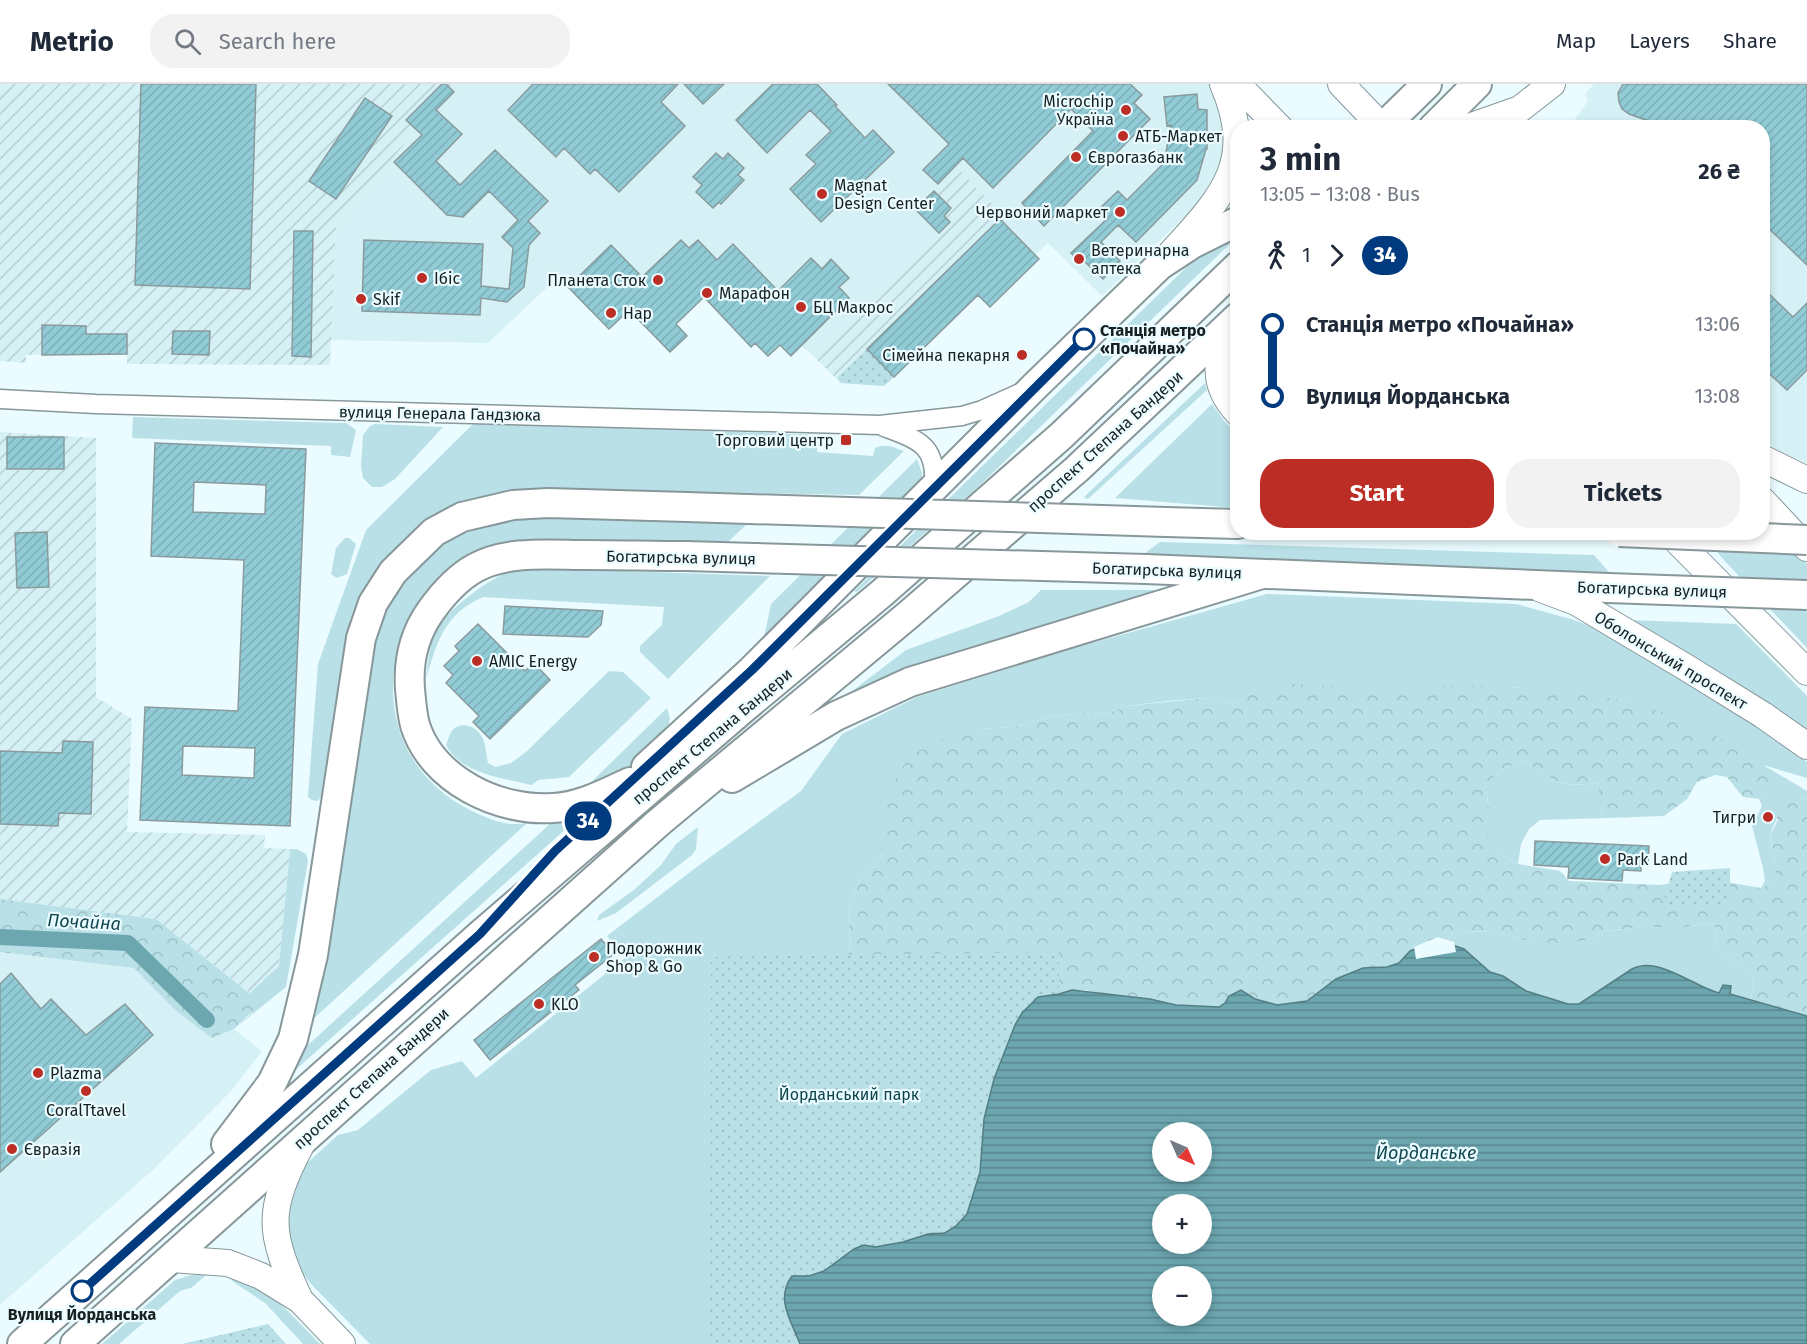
<!DOCTYPE html>
<meta charset="utf-8">
<style>
body{margin:0;font-family:"Fira Sans",sans-serif;background:#f2f2f3;color:#1f2937;height:100vh;display:flex;flex-direction:column;font-size:22px;white-space:nowrap}
*{box-sizing:border-box;margin:0}
p{font-size:20px;color:#747a83}
.icon{flex:none;width:33px;height:33px;fill:none;stroke:currentColor;stroke-width:2;stroke-linecap:round;stroke-linejoin:round}
.map{position:relative;flex:1;overflow:hidden}
.details{position:absolute;left:1230px;top:36px;width:540px;height:420px;display:flex;flex-direction:column;background:#fff;border-radius:24px;box-shadow:0 3px 9px #0003}
.details>*{flex:none}
.badge{padding:0 12px;border-radius:20px;font-size:21px;line-height:39px}
.needle{width:39px;rotate:135deg}
.tools{position:absolute;left:1152px;top:1038px;display:grid;gap:12px}
.tools a{display:grid;place-items:center;width:60px;height:60px;border-radius:50%;background:#fff;box-shadow:0 3px 9px #0003;font-size:30px}
.map>.badge{position:absolute;translate:-50% -50%;box-shadow:0 0 0 3px #fff}
.legs{display:flex;align-items:center;gap:9px;height:66px;padding:0 30px;font-size:20px}
.legs p{margin-inline-start:auto}
.summary{display:flex;align-items:center;justify-content:space-between;height:102px;padding:0 30px}
h1{font-size:33px;font-weight:700;line-height:45px}
.cta{display:flex;gap:12px;margin-top:auto;padding:12px 30px}
.cta a{flex:1;height:69px;border-radius:24px;background:#bc2e25;color:#fff;font-size:24px;font-weight:700;line-height:69px;text-align:center}
.cta a+a{background:#f2f2f3;color:#1f2937}
ul{padding:0 30px;list-style:none}
li{display:flex;align-items:center;gap:21px;height:72px;font-size:22px}
li i{display:grid;place-items:center;width:9px;height:100%;margin:0 8px;background:currentColor}
li i::after{content:'';width:15px;height:15px;margin:-8px;border:4px solid;border-radius:50%;background:#fff}
li p{margin-inline-start:auto}
li:first-child i{background:linear-gradient(#0000 50%,currentColor 0)}
li:last-child i{background:linear-gradient(currentColor 50%,#0000 0)}
header{display:flex;align-items:center;gap:36px;box-sizing:border-box;height:84px;padding:0 30px;background:#fff;border-bottom:2px solid #e0e1e3}
header strong{font-size:28px}
nav{display:flex;gap:33px;margin-inline-start:auto;font-size:21px}
.search{width:420px;height:54px;background:#f2f2f3;display:flex;align-items:center;gap:15px;box-sizing:border-box;padding:0 21px;border-radius:24px;color:#747a83;font-size:22px}
.map>svg:first-child{display:block}
.built{fill:#d5f1f5}
.industrial{fill:url(#industrial-furrows)}
.green{fill:#b9e0e7}
.forest{fill:url(#forest-crowns)}
.park{fill:url(#park-dots)}
.water{fill:url(#water-rules);stroke:#537e84;stroke-width:1.5;fill-rule:evenodd}
.pier{fill:#eafcff}
.lines{fill:none;stroke-linecap:round;stroke-linejoin:round}
.canal{stroke:#6ca6af;stroke-width:16}
.building{fill:url(#building-hatch);stroke:#8a9a9d;stroke-width:1.5;fill-rule:evenodd}
.street-casing{stroke:#87979a;stroke-width:21}
.secondary-casing{stroke:#87979a;stroke-width:28}
.primary-casing{stroke:#87979a;stroke-width:32}
.street{stroke:#fff;stroke-width:18}
.secondary{stroke:#fff;stroke-width:26}
.primary{stroke:#fff;stroke-width:28}
.primary-bridge-casing{stroke:#87979a;stroke-width:32;stroke-linecap:butt}
.primary-bridge{stroke:#fff;stroke-width:28}
.line-1-casing{stroke:#fff;stroke-width:14}
.line-1{stroke:#003b80;stroke-width:9}
.poi-dot{fill:#bc2e25;stroke:#eafcff;stroke-width:2}
.stop-1-dot{fill:#fff;stroke:#003b80;stroke-width:3}
.labels{text-anchor:middle;stroke-width:4.5;stroke-linejoin:round;paint-order:stroke}
.poi-label{font-size:16px;fill:#181f20;stroke:#eafcff;text-anchor:start}
.stop-label{font-size:16px;font-weight:bold;fill:#181f20;stroke:#eafcff;text-anchor:start}
.street-label{font-size:16px;fill:#181f20;stroke:#eafcff}
.park-label{font-size:16px;fill:#0d444c;stroke:#eafcff}
.water-label{font-size:18px;font-style:italic;fill:#12474f;stroke:#eafcff}
</style>
<header>
<strong>Metrio</strong>
<div class="search"><svg class="icon" aria-label="search" viewBox="0 0 24 24"><circle cx="10" cy="10" r="6"/><path d="M15 15l6 6"/></svg>Search here</div>
<nav><a>Map</a><a>Layers</a><a>Share</a></nav>
</header>
<div class="map">
<svg width="1807" height="1260" viewBox="0 0 1807 1260">
<defs>
<pattern id="industrial-furrows" width="10" height="10" patternUnits="userSpaceOnUse" patternTransform="scale(1.5)"><rect width="10" height="10" fill="#d5f1f5"/><path d="M-1 1l2-2M0 10L10 0M9 11l2-2" fill="none" stroke="#b6ced2"/></pattern>
<pattern id="forest-crowns" width="20" height="18" patternUnits="userSpaceOnUse" patternTransform="scale(1.5)"><rect width="20" height="18" fill="#b9e0e7"/><path d="M2 6a3 3 0 1 1 6 0M12 15a3 3 0 1 1 6 0" fill="none" stroke="#9ec0c6"/></pattern>
<pattern id="park-dots" width="8" height="8" patternUnits="userSpaceOnUse" patternTransform="scale(1.5)"><rect width="8" height="8" fill="#b9e0e7"/><path d="M2 2h.1M6 6h.1" fill="none" stroke="#9ec0c6" stroke-width="1.8" stroke-linecap="round"/></pattern>
<pattern id="water-rules" width="6" height="5" patternUnits="userSpaceOnUse" patternTransform="scale(1.5)"><rect width="6" height="5" fill="#6ca6af"/><path d="M0 2.5h6" fill="none" stroke="#58878e"/></pattern>
<pattern id="building-hatch" width="6" height="6" patternUnits="userSpaceOnUse" patternTransform="scale(1.5)"><rect width="6" height="6" fill="#91ccd6"/><path d="M-1 1l2-2M0 6l6-6M5 7l2-2" fill="none" stroke="#7cafb7"/></pattern>
</defs>
<rect width="100%" height="100%" fill="#eafcff"/>
<path class="built" d="M462 0H1212L1223 38 1222 72 1213 98 1204 114 1102 212 1048 159 1035 171 1000 135 1003 131 957 85 939 149 813 272 801 261 791 272 780 261 768 272 755 259 751 263 704 213 676 240 687 252 670 268 629 227 609 245 558 193 488 259 331 256 336 143 416 46Z
M1594 0H1807V379L1778 367 1763 355 1762 44H1569L1588 17 1585 10Z
M0 868 134 884 176 927 212 954 234 945 262 967 232 1006 154 1085 0 1221Z"/>
<path class="industrial" d="M0 0H462L416 46 336 143 330 281 127 280V270L26 271V279L0 277Z
M957 84 1003 131 1000 135 1039 175 990 223 977 211 884 302 841 299 813 272 938 149 915 125Z
M0 348 96 354V613L132 635 127 748 265 751 264 764 290 765 279 882 250 909 156 835 0 815Z"/>
<path class="green" d="M1237 153 977 404 857 508 854 507 1202 168Z
M1205 299 1207 306 1088 415 1084 413Z
M1212 320 1225 338 1237 349V424L1115 414Z
M133 333 346 339 356 346 350 373 331 371V362L132 354Z
M474 339 818 351 817 368 873 372 875 364C885 359 894 363 904 367L859 411 545 405 514 407 413 450 392 468 376 487 354 530 348 552 321 713 318 717 312 716 308 713 318 580 366 446Z
M375 340 443 343 395 395 382 403H372L363 394 361 382 363 351 370 342Z
M917 375 922 389 921 401 762 563 771 520Z
M1763 433 1807 480V564L1722 474 1703 449 1762 448Z
M534 434 750 437 728 458C682 458 637 458 591 457 573 457 549 454 532 457 519 459 495 474 483 480 469 487 439 498 429 506 418 514 410 532 405 544 376 616 400 691 470 726 489 735 506 743 527 739L310 938 319 910 324 883 371 565C374 557 375 547 379 539 393 502 428 462 466 448 488 440 510 436 534 434Z
M345 454H349L356 460 347 490 337 494 331 490 336 464Z
M1160 458 1594 471 1616 496 1133 478Z
M527 484 770 492 668 595 640 568V562L662 541 664 523 483 513C445 529 436 559 426 596 428 579 429 557 439 542 451 524 481 501 500 492 508 487 519 486 527 484Z
M1041 506H1186L845 619 847 611 906 566 999 532 1029 518Z
M1267 510 1516 520 1571 535 1612 550 1758 642 1807 678V694L1763 681 1807 707V716L1798 714 1777 730C1777 738 1773 741 1771 748 1767 767 1791 795 1761 804L1765 797 1763 784 1752 742 1762 722 1759 715 1770 704 1628 618 1595 612 1514 603H1366L1252 609 1233 620 1205 614 1168 617 1127 622 1107 630 1085 629 1050 633 1014 643 979 645 884 746 881 774 859 798 848 831 851 863 838 897 863 1086 776 1260H370L313 1202 297 1183 288 1164 287 1129 290 1111 306 1080 338 1051 358 1046 431 986 462 977 476 994 625 874 607 852 694 785 801 707 842 650 917 613 1071 565Z
M1629 536 1736 540 1807 612V652Z
M609 587 623 588 651 614 569 693 538 696 532 701C503 694 461 690 446 661 448 656 450 647 455 644 463 638 476 643 481 651 486 658 486 671 488 679L495 683 511 679 527 667Z
M667 624 670 635 666 651 620 695 579 710Z
M1524 677C1553 697 1561 704 1597 699L1599 702V726L1606 734 1540 736 1529 745 1521 760 1518 780 1496 768 1487 752 1489 725 1485 700 1503 685Z
M577 735 292 989 308 961 551 739Z
M698 743 696 765 692 771 616 829 597 837 599 831 635 805 661 781 676 760Z
M290 765H297L306 770 308 777 286 903 234 945 252 929 253 912 250 909 279 882Z
M1712 839 1718 848 1716 859 1718 867 1743 882 1752 890 1753 905 1750 917 1730 910 1731 902 1723 901 1719 909 1709 906 1662 884 1640 881 1579 920H1568L1526 907 1503 892 1490 888 1464 865 1446 858 1455 847 1497 848 1535 859 1589 856 1604 847 1645 843H1686Z
M210 1188 191 1204 180 1207 119 1260H102L175 1196 198 1189Z
M235 1191 277 1216 320 1260H303L265 1219 232 1197Z"/>
<path class="forest" d="M1291 600C1317 601 1343 603 1369 603 1489 602 1623 593 1729 660 1750 673 1765 678 1771 704L1759 715 1743 713 1727 693 1715 691 1697 698 1687 715 1664 732 1606 734 1599 726V702L1597 699C1561 704 1553 697 1524 677L1503 685 1485 700 1489 725 1488 752 1496 768 1518 780 1560 787 1569 797 1660 801 1703 794 1761 804C1789 796 1769 769 1771 750 1772 745 1776 742 1777 737 1778 732 1775 728 1775 723 1775 707 1797 714 1807 716V932L1750 917 1753 905 1752 890 1743 882 1718 867 1716 859 1718 848 1712 839 1686 843H1645L1604 847 1589 856 1566 859H1535L1497 848 1455 847 1446 858 1410 867 1399 879 1387 883 1363 884 1307 917 1277 921 1255 915 1241 906 1229 912 1225 919 1219 923 1176 921 1150 915 1109 911 1085 906H1072L1059 910 838 897 851 863 848 831 859 798 881 774 887 709 909 673 935 658 979 645 1014 643 1050 633 1085 629 1107 630 1127 622 1205 614 1233 620 1252 609Z
M0 815 156 835 253 912 257 919 256 924 234 945 212 954 176 927 134 884 0 868Z"/>
<path class="park" d="M867 265 894 293 884 302 841 299 837 294Z
M1730 784V821L1662 824 1672 788Z
M1059 868V910L1038 913 1015 941 994 994 984 1035 980 1088 967 1130 956 1142 945 1149 928 1150 903 1158 875 1163 864 1161 854 1165 824 1187 809 1192 800 1191 788 1228 800 1260H710L711 873Z
M268 1240 286 1260H182Z"/>
<path class="water" d="M1438 856 1464 865 1490 888 1503 892 1526 907 1568 920H1579L1632 885C1658 871 1694 903 1719 909L1723 901 1731 902 1730 910 1807 932V1260H800C791 1236 775 1215 792 1192H809L824 1187 854 1165 864 1161 875 1163 903 1158 928 1150 945 1149 956 1142 967 1130 980 1088 984 1035 994 995 1015 941 1022 929 1038 913 1059 910 1072 906 1150 915 1176 921 1219 923 1225 919 1229 912 1241 906 1255 915 1277 921 1307 917 1336 895 1363 884 1387 883 1399 879 1410 867ZM1162 1048H1202V1088H1162ZM1162 1120H1202V1160H1162ZM1162 1192H1202V1232H1162Z"/>
<path class="pier" d="M1438 853 1454 858 1456 868 1416 875 1414 863Z"/>
<g class="lines">
<path class="canal" d="M0 853 128 859 207 936"/>
</g>
<path class="building" d="M141 0H256L250 205 135 201Z
M442 0H446L454 8 436 26 462 50 436 77 460 101 495 66 548 117 528 137 540 149 529 161 524 203 507 218 481 214 480 231 362 227 364 156 483 160 481 202 509 205 513 164 502 153 518 136 489 107 463 133 447 131 394 78 422 51 406 36Z
M533 0H678L661 18 685 42 619 108 595 85 590 90 564 64 556 73 508 26Z
M684 0H724L703 20Z
M773 0H817L837 21 835 22 865 54 873 46 894 68 821 138 790 105 816 80 806 71 831 47 810 26 767 69 736 36Z
M888 0H1130L1142 11 1134 19 1150 35 1044 142 1022 119 1093 47 1071 25 993 104 963 74 938 100 923 86 949 60Z
M1623 0H1807V181L1762 138V44H1654L1646 36 1629 30 1622 25 1619 18 1618 9Z
M1197 10 1198 25 1207 26V65H1206L1197 96 1136 158 1118 141 1101 158 1120 177 1103 195 1084 177 1081 179 1071 169 1108 134 1099 125 1118 107 1127 116 1164 79 1171 41 1167 42 1164 13Z
M365 14 392 32 336 115 309 97Z
M716 69 723 75 728 69 744 84 738 91 744 96 721 120 719 118 713 124 696 108 702 101 693 93Z
M934 107 951 124 944 132 950 138 939 149 915 125Z
M1000 135 1039 175 990 223 978 211 894 293 867 265Z
M294 147H313L311 273 292 272Z
M681 156 689 164 698 156 717 176 733 160 778 207 811 174 822 185 831 175 849 194 839 203 849 214 791 272 780 261 768 272 755 259 751 263 704 213 676 240 687 252 670 268 629 226 609 245 568 203 611 161 642 193Z
M1762 203 1793 233 1807 219V286L1787 306 1762 283Z
M42 241 86 242V250H127V270L42 271Z
M173 247H210L209 271 172 270Z
M7 353H64V385H7Z
M155 359 306 365 290 742 140 736 145 623 238 627 244 476 151 472ZM194 398 266 401 265 430 193 428ZM183 662 255 664 254 694 182 691Z
M47 448 49 503 17 504 15 449Z
M505 522 603 527 601 541 588 553 503 550Z
M478 540 525 587 534 579 550 596 490 655 473 638 479 632 446 599 453 591 444 582 459 567 455 562Z
M63 657 93 658 91 730 59 729 58 742 0 740V667L62 669Z
M1535 757 1649 762 1648 781H1641V787L1623 786 1622 797 1568 794 1569 783 1534 781Z
M601 855 614 870 575 901 579 906 490 976 474 956Z
M11 889 41 925 51 915 86 951 125 920 153 951 0 1088V900Z"/>
<g class="lines">
<defs>
<path id="street" d="M0 315 96 320 880 341 962 332 982 326 1020 309
M884 343C919 356 937 361 934 403"/>
<path id="secondary" d="M1237 0 1280 44
M1341 0 1383 44
M1466 44 1520 25 1552 0
M1171 169C1222 113 1257 79 1223 0
M1233 239C1217 273 1209 298 1238 329
M1762 374 1807 396
M1762 416 1807 464
M1668 448 1807 588
M1541 505 1576 518 1687 584 1763 631 1807 662
M171 1175 228 1179 261 1192 300 1216 342 1260
M300 1216C268 1147 266 1128 302 1059"/>
<path id="primary" d="M1382 44 1427 0
M1433 44 1477 0
M1166 438 1238 440
M1146 485 1608 504
M646 683 752 586 1035 302 1160 181 1192 160 1238 137
M732 694 836 632 910 598 1262 490
M630 698C606 709 580 723 553 724 499 728 432 696 415 641 412 630 411 616 410 605 408 577 414 551 430 528 442 511 457 494 475 484 508 466 550 471 587 471 620 471 653 472 686 472
M226 1060 272 999 293 955 313 871 361 554 373 519 393 488 434 448 462 433 513 421 548 419 687 423
M22 1260 480 851 744 624 882 509 1062 351 1238 182
M75 1260 658 739 907 532 1077 385 1238 233"/>
</defs>
<use href="#street" class="street-casing"/>
<use href="#secondary" class="secondary-casing"/>
<use href="#primary" class="primary-casing"/>
<use href="#street" class="street"/>
<use href="#secondary" class="secondary"/>
<use href="#primary" class="primary"/>
<defs>
<path id="primary-bridge" d="M687 423 1166 438
M1619 448 1807 456
M686 472 1146 485
M1608 504 1807 511"/>
</defs>
<use href="#primary-bridge" class="primary-bridge-casing"/>
<use href="#primary-bridge" class="primary-bridge"/>
</g>
<g class="lines">
<defs>
<path id="line-1" d="M82 1207 480 850 555 767 752 586 1084 255"/>
</defs>
<use href="#line-1" class="line-1-casing"/>
<use href="#line-1" class="line-1"/>
</g>
<g class="poi-dot">
<circle cx="1126" cy="26" r="6"/>
<circle cx="1123" cy="52" r="6"/>
<circle cx="1076" cy="73" r="6"/>
<circle cx="822" cy="110" r="6"/>
<circle cx="1120" cy="128" r="6"/>
<circle cx="1079" cy="175" r="6"/>
<circle cx="422" cy="194" r="6"/>
<circle cx="658" cy="196" r="6"/>
<circle cx="707" cy="209" r="6"/>
<circle cx="361" cy="215" r="6"/>
<circle cx="801" cy="223" r="6"/>
<circle cx="611" cy="229" r="6"/>
<circle cx="1022" cy="271" r="6"/>
<rect x="840" y="350" width="12" height="12" rx="3"/>
<circle cx="477" cy="577" r="6"/>
<circle cx="1768" cy="733" r="6"/>
<circle cx="1605" cy="775" r="6"/>
<circle cx="594" cy="873" r="6"/>
<circle cx="539" cy="920" r="6"/>
<circle cx="38" cy="989" r="6"/>
<circle cx="86" cy="1007" r="6"/>
<circle cx="12" cy="1065" r="6"/>
</g>
<g class="stop-1-dot">
<circle cx="1084" cy="255" r="10"/>
<circle cx="82" cy="1207" r="10"/>
</g>
<g class="labels">
<g class="poi-label">
<text x="1114" y="23" text-anchor="end">Microchip<tspan x="1114" dy="18">Україна</tspan></text>
<text x="1135" y="58">АТБ-Маркет</text>
<text x="1088" y="79">Єврогазбанк</text>
<text x="834" y="107">Magnat<tspan x="834" dy="18">Design Center</tspan></text>
<text x="1108" y="134" text-anchor="end">Червоний маркет</text>
<text x="1091" y="172">Ветеринарна<tspan x="1091" dy="18">аптека</tspan></text>
<text x="434" y="200">Ібіс</text>
<text x="646" y="202" text-anchor="end">Планета Сток</text>
<text x="719" y="215">Марафон</text>
<text x="373" y="221">Skif</text>
<text x="813" y="229">БЦ Макрос</text>
<text x="623" y="235">Hap</text>
<text x="1010" y="277" text-anchor="end">Сімейна пекарня</text>
<text x="834" y="362" text-anchor="end">Торговий центр</text>
<text x="489" y="583">AMIC Energy</text>
<text x="1756" y="739" text-anchor="end">Тигри</text>
<text x="1617" y="781">Park Land</text>
<text x="606" y="870">Подорожник<tspan x="606" dy="18">Shop &amp; Go</tspan></text>
<text x="551" y="926">KLO</text>
<text x="50" y="995">Plazma</text>
<text x="86" y="1032" text-anchor="middle">CoralTtavel</text>
<text x="24" y="1071">Євразія</text>
</g>
<g class="stop-label">
<text x="1100" y="252">Станція метро<tspan x="1100" dy="18">«Почайна»</tspan></text>
<text x="82" y="1236" text-anchor="middle">Вулиця Йорданська</text>
</g>
<g class="street-label">
<text transform="translate(440 329) rotate(1)" y="6">вулиця Генерала Гандзюка</text>
<text transform="translate(1105 357) rotate(-42)" y="6">проспект Степана Бандери</text>
<text transform="translate(681 473) rotate(1)" y="6">Богатирська вулиця</text>
<text transform="translate(1167 486) rotate(2)" y="6">Богатирська вулиця</text>
<text transform="translate(1652 505) rotate(2)" y="6">Богатирська вулиця</text>
<text transform="translate(1671 576) rotate(31)" y="6">Оболонський проспект</text>
<text transform="translate(712 652) rotate(-40)" y="6">проспект Степана Бандери</text>
<text transform="translate(371 994) rotate(-42)" y="6">проспект Степана Бандери</text>
</g>
<g class="park-label">
<text x="849" y="1016">Йорданський парк</text>
</g>
<g class="water-label">
<text transform="translate(84 838) rotate(3)" y="6">Почайна</text>
<text x="1426" y="1075">Йорданське</text>
</g>
</g>
</svg>
<div class="tools">
<a><svg class="needle" viewBox="-14 -14 28 28"><path d="M0-13l5 13h-10z" fill="#e53935"/><path d="M0 13l5-13h-10z" fill="#747a83"/></svg></a>
<a>+</a>
<a>−</a>
</div>
<b class="badge" style="left:588px;top:737px;background:#003b80;color:#fff">34</b>
<section class="details">
<div class="summary"><div><h1>3 min</h1><p>13:05 – 13:08 · Bus</p></div><b>26 ₴</b></div>
<div class="legs"><svg class="icon" aria-label="walk" viewBox="0 0 24 24"><circle cx="13" cy="4" r="2"/><path d="M13 8l-2 6 4 7M11 14l-3 7M7 12l3-4h3l4 4"/></svg>1<svg class="icon" aria-label="forward" viewBox="0 0 24 24"><path d="M9 5l7 7-7 7"/></svg><b class="badge" style="background:#003b80;color:#fff">34</b></div>
<ul>
<li><i style="color:#003b80"></i><b>Станція метро «Почайна»</b><p>13:06</p></li>
<li><i style="color:#003b80"></i><b>Вулиця Йорданська</b><p>13:08</p></li>
</ul>
<div class="cta"><a>Start</a><a>Tickets</a></div>
</section>
</div>
